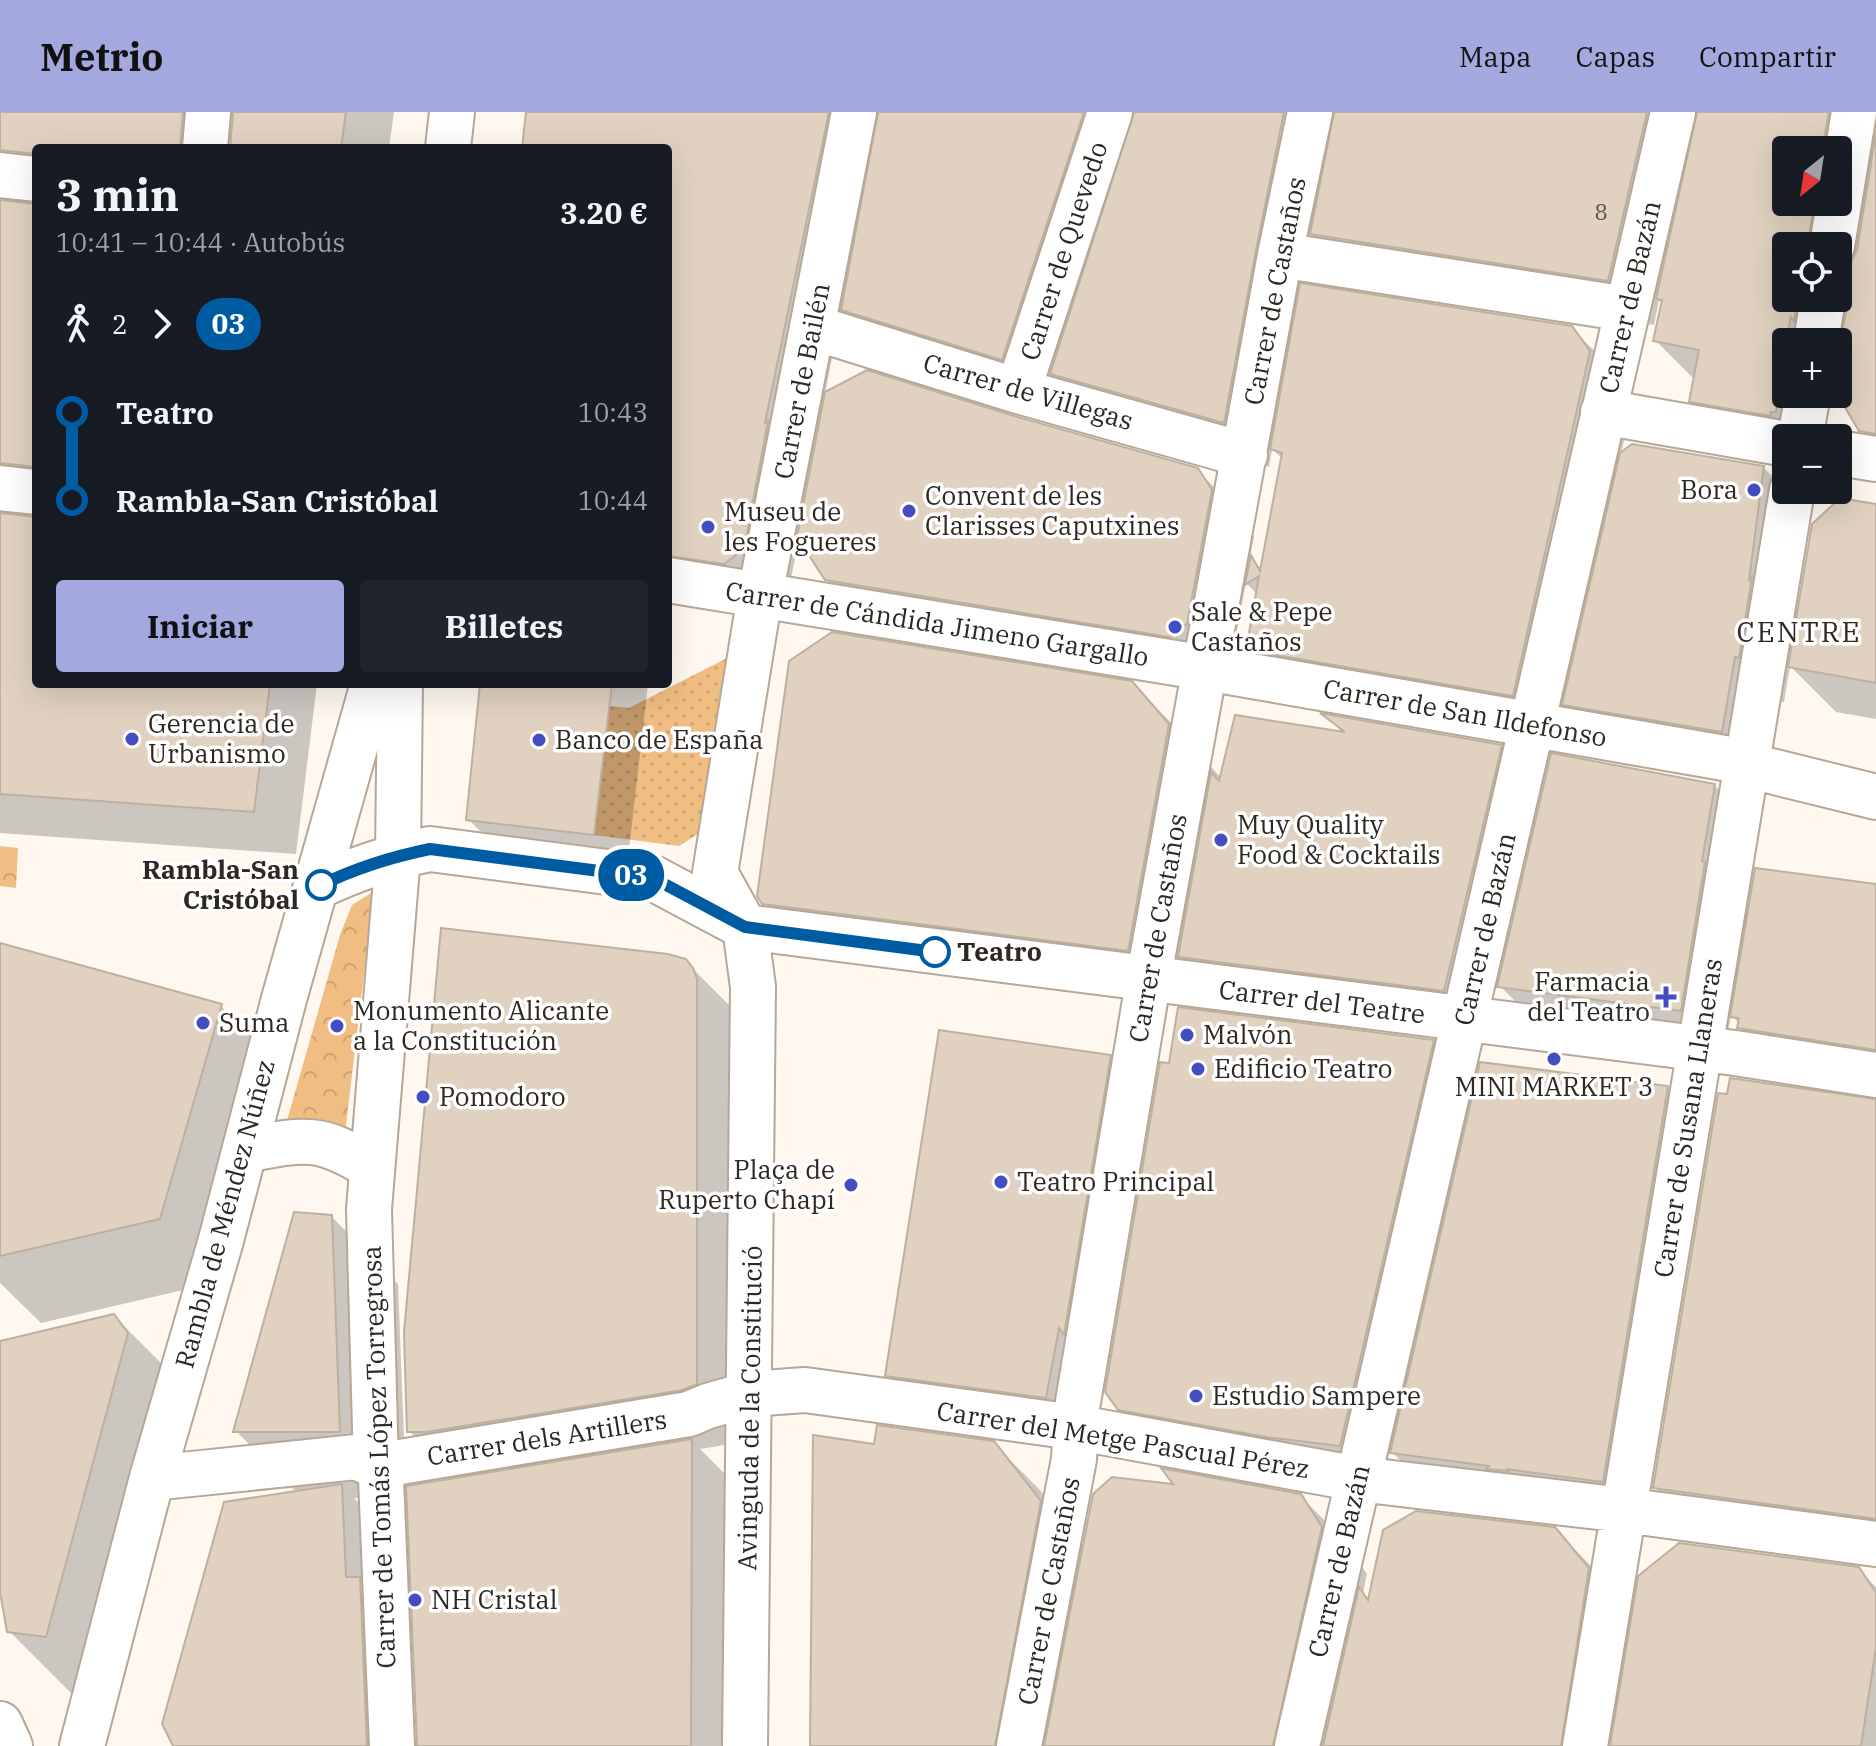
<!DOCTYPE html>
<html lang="es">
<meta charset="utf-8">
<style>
body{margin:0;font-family:"IBM Plex Serif",serif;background:#20242c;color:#f1f3f6;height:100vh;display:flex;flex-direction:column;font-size:30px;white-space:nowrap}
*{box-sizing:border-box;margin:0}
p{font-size:26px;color:#9ea1a6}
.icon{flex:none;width:44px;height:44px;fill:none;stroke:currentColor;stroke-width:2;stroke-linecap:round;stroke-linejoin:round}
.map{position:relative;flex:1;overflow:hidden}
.side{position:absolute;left:32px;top:32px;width:640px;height:544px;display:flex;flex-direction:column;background:#171b24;border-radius:8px;box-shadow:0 8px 32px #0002}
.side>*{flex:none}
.badge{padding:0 16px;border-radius:26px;font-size:28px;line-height:52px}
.needle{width:52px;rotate:210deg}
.tools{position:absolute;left:1772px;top:24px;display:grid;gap:16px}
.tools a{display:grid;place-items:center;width:80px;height:80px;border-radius:8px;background:#171b24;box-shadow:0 8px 32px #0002;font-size:40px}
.map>.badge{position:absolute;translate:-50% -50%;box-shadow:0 0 0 4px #fff}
.legs{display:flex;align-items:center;gap:12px;height:88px;padding:0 24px;font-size:26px}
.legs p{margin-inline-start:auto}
.head{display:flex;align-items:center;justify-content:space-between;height:136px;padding:0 24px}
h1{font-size:44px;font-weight:700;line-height:60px}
.cta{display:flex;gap:16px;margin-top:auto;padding:16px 24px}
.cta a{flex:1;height:92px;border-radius:8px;background:#a3a8de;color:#111;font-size:32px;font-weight:700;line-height:92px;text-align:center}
.cta a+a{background:#20242c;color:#f1f3f6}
ul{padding:0 24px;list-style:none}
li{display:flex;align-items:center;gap:28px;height:88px;font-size:30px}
li i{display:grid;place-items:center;width:12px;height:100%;margin:0 10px;background:currentColor}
li i::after{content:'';width:20px;height:20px;margin:-10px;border:6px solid;border-radius:50%;background:#171b24}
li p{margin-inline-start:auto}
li:first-child i{background:linear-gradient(#0000 50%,currentColor 0)}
li:last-child i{background:linear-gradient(currentColor 50%,#0000 0)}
header{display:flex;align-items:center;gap:48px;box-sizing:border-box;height:112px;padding:0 40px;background:#a3a8de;color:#111}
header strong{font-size:38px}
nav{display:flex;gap:44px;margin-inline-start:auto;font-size:28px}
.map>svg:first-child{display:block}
.park{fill:url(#park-crowns)}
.garden{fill:url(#garden-dots)}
.shadow{fill:#0003;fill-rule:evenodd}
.building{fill:#e0d1c0;stroke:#beb0a0;stroke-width:2}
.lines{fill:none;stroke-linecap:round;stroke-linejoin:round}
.minor-casing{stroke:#b6a797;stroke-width:48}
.minor{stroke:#fff;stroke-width:44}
.line-1-casing{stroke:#fff;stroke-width:18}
.line-1{stroke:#005ca2;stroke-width:12}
.poi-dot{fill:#444cc1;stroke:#fff;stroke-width:3}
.stop-1-dot{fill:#fff;stroke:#005ca2;stroke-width:4}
.labels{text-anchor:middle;stroke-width:7;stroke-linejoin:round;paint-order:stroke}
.number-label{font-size:22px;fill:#5a524a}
.street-label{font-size:26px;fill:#2e2822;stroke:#fff}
.poi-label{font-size:26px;fill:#2e2822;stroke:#fff;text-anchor:start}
.stop-label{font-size:26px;font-weight:bold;fill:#2e2822;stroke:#fff;text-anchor:end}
.neighbourhood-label{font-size:28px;letter-spacing:2px;fill:#2e2822;stroke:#fff}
</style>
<header>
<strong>Metrio</strong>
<nav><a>Mapa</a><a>Capas</a><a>Compartir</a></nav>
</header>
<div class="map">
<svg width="1876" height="1634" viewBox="0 0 1876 1634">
<defs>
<pattern id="park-crowns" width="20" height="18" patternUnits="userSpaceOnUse" patternTransform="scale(2)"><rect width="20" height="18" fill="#f0bd82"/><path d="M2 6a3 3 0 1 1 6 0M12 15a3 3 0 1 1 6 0" fill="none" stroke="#cea270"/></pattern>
<pattern id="garden-dots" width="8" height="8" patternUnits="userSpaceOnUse" patternTransform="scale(2)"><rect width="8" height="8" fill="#f0bd82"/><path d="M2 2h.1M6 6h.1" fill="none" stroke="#cea270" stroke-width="1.8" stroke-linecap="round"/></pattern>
</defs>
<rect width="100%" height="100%" fill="#fef8f1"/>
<path class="park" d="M0 734 18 736 16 776 0 774Z
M374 779 345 1021 286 1012 340 823 352 793Z"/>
<path class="garden" d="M727 546 704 718 679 734 594 723 609 594 629 596Z"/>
<path class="shadow" d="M0 0H394L389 36H232V23L227 36H36V82L21 92 36 94V395L21 405 36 407V572H317L296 742 0 721Z
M529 0H1876V331L1858 313 1838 279V230H1786V282H1831L1824 326H1786L1737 334 1691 289 1695 268 1655 228 1663 192 1659 188 1654 213 1357 167 1313 123 1302 174 1571 216 1617 261 1633 286 1621 343 1763 355 1809 401 1797 493 1800 494 1876 394V607L1836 600 1790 554 1784 590H1780L1767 665 1610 637 1565 593 1557 628 1293 582 1248 537 1258 483 1246 471 1230 556 871 511 827 467 799 426 788 482 668 481V36H525ZM1786 38H1838V90H1786ZM1786 134H1838V186H1786ZM842 196 889 243 1047 292 1056 265 1098 307 1269 355 1272 337 1283 347 1263 458 1250 446 1254 424 1241 402 1197 358 1011 305 825 282Z
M1132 571 1184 624 1222 667 1344 622 1326 604 1501 635 1536 670 1479 913 816 843 764 791Z
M482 572H648L627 755 501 740 468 707Z
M1553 644 1712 671 1756 715 1745 793 1750 798 1876 775V976L1785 962 1739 915 1740 912 1731 903 1724 942 1544 918 1500 874Z
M0 833 221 894 283 956 222 1169 41 1211 0 1171Z
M685 849 740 904 737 1331 700 1337 737 1374 736 1634H419L409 1386H354L387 1419 409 1634H176L297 1381 236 1319 331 1104 398 1172 406 1376 457 1368 409 1319Z
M1433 930 1477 974 1668 976 1709 1017 1644 1410 1433 1381 1390 1338 1381 1375 1162 1338 1120 1296Z
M1110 945 1143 978 1079 1318 920 1296 887 1263Z
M1876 989V1446L1701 1422 1655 1376Z
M114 1204 181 1271 76 1586 9 1519 0 1467V1231Z
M993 1331 1040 1378 1085 1435 1300 1384 1347 1431 1367 1462 1363 1481 1370 1488 1554 1417 1601 1464 1634 1504 1858 1457 1876 1475V1634H812L876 1334Z"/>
<path class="building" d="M0 0H183L180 36H36V42L0 38Z
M233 0H346L341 36H230Z
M526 0H829L765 311 768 309 744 437 724 452 668 444V36H522Z
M878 0H1084L1002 248 841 198Z
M1134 0H1284L1256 138 1224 311 1050 262Z
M1334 0H1647L1608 169 1310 122Z
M1697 0H1829L1822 38H1786V90H1814L1808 134H1786V186H1798L1794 209 1791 205 1786 230 1776 300H1771V304L1689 290 1699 238 1653 229 1662 188 1656 187Z
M1876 20V322L1859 319 1837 282 1838 240 1848 189 1846 176 1838 166V158L1851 150 1857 138Z
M0 88 36 92V355L0 351Z
M1300 171 1572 214 1590 239 1513 584 1246 538 1259 464 1245 473 1251 443 1260 459 1282 341 1270 337Z
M867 258 1011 303 1198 356 1212 378 1187 512 1169 525 825 468 797 425 825 280Z
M1632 332 1764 354 1749 468 1752 465 1739 546 1735 545 1722 620 1562 593 1620 341Z
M1840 386 1876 392V571L1788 555 1812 412Z
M0 401 36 405V572H270L254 700 0 682Z
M832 520 1132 569 1169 612 1128 839 762 792 757 784 789 549Z
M480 572H612L594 723 466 708Z
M1320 601 1502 633 1444 879 1178 845 1211 660 1219 669 1235 603 1345 620Z
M1551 641 1715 672 1702 749 1705 750 1681 899 1497 875Z
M1755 756 1876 772V938L1737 916 1739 906 1730 905Z
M441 816 668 842 686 847 693 856 697 867V1272L682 1278 427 1320H407L404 1220Z
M0 831 222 892 160 1107 0 1144Z
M1178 895 1434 928 1340 1334 1266 1325 1118 1298 1105 1280 1160 950 1169 951Z
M939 918 1111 943 1064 1223 1059 1216 1046 1286 885 1264Z
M1480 950 1668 974 1603 1370 1506 1357 1509 1359 1486 1357 1489 1354 1390 1341Z
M1730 966 1876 987V1407L1653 1376 1718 981 1727 982Z
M294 1100 332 1103 340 1320H233Z
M114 1202 128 1221 46 1525 7 1520 0 1480V1229Z
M877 1313 994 1329 1041 1389 995 1634H810L813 1323 874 1332Z
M692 1327 691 1634H417L406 1374Z
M1161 1356 1301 1382 1322 1415 1273 1634H1044L1093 1382 1112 1365 1173 1372Z
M342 1372 346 1465H360L367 1634H173L162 1612 224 1390Z
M1416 1399 1555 1415 1589 1456 1561 1634H1323L1359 1475 1368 1488 1383 1418Z
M1679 1431 1859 1455 1876 1481V1536L1861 1634H1610L1638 1464Z"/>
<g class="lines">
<defs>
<path id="minor" d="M205 36 208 0
M448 36 452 0
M0 63 36 67
M1832 134 1854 0
M1280 143 1627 197
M812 215 1018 279 1245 343
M1816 230 1823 186
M1018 279 1110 0
M1603 300 1786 332
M1800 326 1808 282
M1838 341 1876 347
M0 376 36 380
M668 468 1206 556 1724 646
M1763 657 1876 685
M317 775C354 757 390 745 430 737L653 766 745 815 1735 941 1876 963
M245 1038C303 1027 319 1022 371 1055
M152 1366 356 1345 376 1354 689 1302 708 1294 750 1282 805 1278 1074 1315 1358 1367 1624 1398 1876 1432
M0 1612 10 1634
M82 1634 152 1366 221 1128 284 887 373 572
M392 1634 381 1366 376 1354 369 1097 398 743 400 572
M745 1634 753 875 745 815 715 761 760 483 854 0
M1019 1634 1074 1347 1077 1296 1152 847 1280 143 1310 0
M1297 1634 1673 0
M1585 1634 1792 378"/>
</defs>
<use href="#minor" class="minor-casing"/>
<use href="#minor" class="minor"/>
</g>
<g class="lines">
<defs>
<path id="line-1" d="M321 773C356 756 391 745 430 737L653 766 745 815 935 840"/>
</defs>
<use href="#line-1" class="line-1-casing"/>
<use href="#line-1" class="line-1"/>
</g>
<g class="poi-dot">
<circle cx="1754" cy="378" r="8"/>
<circle cx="909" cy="399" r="8"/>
<circle cx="708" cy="415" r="8"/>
<circle cx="1175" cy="515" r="8"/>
<circle cx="132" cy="627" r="8"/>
<circle cx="539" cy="628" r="8"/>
<circle cx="1221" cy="728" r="8"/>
<path d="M1662 873h8v8h8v8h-8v8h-8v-8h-8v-8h8z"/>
<circle cx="203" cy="911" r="8"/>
<circle cx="337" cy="914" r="8"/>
<circle cx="1187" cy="923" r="8"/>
<circle cx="1554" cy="947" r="8"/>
<circle cx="1198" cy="957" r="8"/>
<circle cx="423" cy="985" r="8"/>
<circle cx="1001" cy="1070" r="8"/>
<circle cx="851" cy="1073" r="8"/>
<circle cx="1196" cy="1284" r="8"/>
<circle cx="415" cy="1488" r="8"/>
</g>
<g class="stop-1-dot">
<circle cx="321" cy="773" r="14"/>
<circle cx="935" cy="840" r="14"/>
</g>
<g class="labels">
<g class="number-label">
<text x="1601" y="108">8</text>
</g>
<g class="street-label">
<text transform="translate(1064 139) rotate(-72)" y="9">Carrer de Quevedo</text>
<text transform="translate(1275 179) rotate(-79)" y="9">Carrer de Castaños</text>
<text transform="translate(1630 185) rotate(-77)" y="9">Carrer de Bazán</text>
<text transform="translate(802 269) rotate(-79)" y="9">Carrer de Bailén</text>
<text transform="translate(1028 280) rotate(16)" y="9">Carrer de Villegas</text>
<text transform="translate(937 512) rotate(9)" y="9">Carrer de Cándida Jimeno Gargallo</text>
<text transform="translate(1465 601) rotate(10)" y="9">Carrer de San Ildefonso</text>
<text transform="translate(1158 816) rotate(-80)" y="9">Carrer de Castaños</text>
<text transform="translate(1485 817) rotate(-77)" y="9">Carrer de Bazán</text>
<text transform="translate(1322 890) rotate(7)" y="9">Carrer del Teatre</text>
<text transform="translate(1688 1006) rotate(-81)" y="9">Carrer de Susana Llaneras</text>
<text transform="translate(225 1102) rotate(-75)" y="9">Rambla de Méndez Núñez</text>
<text transform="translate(750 1296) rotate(-89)" y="9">Avinguda de la Constitució</text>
<text transform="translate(547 1326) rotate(-9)" y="9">Carrer dels Artillers</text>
<text transform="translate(1123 1328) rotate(9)" y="9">Carrer del Metge Pascual Pérez</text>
<text transform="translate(379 1345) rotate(-92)" y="9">Carrer de Tomás López Torregrosa</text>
<text transform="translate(1339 1449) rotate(-77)" y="9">Carrer de Bazán</text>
<text transform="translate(1049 1479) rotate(-79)" y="9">Carrer de Castaños</text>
</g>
<g class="poi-label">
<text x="1738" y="387" text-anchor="end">Bora</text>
<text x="925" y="393">Convent de les<tspan x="925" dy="30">Clarisses Caputxines</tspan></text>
<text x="724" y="409">Museu de<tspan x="724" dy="30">les Fogueres</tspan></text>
<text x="1191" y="509">Sale &amp; Pepe<tspan x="1191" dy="30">Castaños</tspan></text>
<text x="148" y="621">Gerencia de<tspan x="148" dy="30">Urbanismo</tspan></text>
<text x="555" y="637">Banco de España</text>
<text x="1237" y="722">Muy Quality<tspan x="1237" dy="30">Food &amp; Cocktails</tspan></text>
<text x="1650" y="879" text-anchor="end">Farmacia<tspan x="1650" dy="30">del Teatro</tspan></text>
<text x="353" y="908">Monumento Alicante<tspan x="353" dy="30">a la Constitución</tspan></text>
<text x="219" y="920">Suma</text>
<text x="1203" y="932">Malvón</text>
<text x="1214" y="966">Edificio Teatro</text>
<text x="1554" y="984" text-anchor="middle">MINI MARKET 3</text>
<text x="439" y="994">Pomodoro</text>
<text x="835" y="1067" text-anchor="end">Plaça de<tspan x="835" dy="30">Ruperto Chapí</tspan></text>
<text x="1017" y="1079">Teatro Principal</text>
<text x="1212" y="1293">Estudio Sampere</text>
<text x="431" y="1497">NH Cristal</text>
</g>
<g class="stop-label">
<text x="299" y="767">Rambla-San<tspan x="299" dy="30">Cristóbal</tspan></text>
<text x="957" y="849" text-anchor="start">Teatro</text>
</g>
<g class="neighbourhood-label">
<text x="1799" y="530">CENTRE</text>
</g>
</g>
</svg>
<div class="tools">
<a><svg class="needle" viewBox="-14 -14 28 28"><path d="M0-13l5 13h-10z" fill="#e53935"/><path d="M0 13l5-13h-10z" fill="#9ea1a6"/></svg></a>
<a><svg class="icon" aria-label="locate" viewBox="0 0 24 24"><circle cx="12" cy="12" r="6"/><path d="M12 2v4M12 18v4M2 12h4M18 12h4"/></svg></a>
<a>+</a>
<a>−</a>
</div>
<b class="badge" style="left:631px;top:763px;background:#005ca2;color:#fff">03</b>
<section class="side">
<div class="head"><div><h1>3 min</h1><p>10:41 – 10:44 · Autobús</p></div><b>3.20 €</b></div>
<div class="legs"><svg class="icon" aria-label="walk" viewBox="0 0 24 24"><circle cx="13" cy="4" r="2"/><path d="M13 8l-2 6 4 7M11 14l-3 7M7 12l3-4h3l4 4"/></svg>2<svg class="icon" aria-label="forward" viewBox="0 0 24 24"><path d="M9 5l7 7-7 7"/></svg><b class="badge" style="background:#005ca2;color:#fff">03</b></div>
<ul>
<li><i style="color:#005ca2"></i><b>Teatro</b><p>10:43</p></li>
<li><i style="color:#005ca2"></i><b>Rambla-San Cristóbal</b><p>10:44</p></li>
</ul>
<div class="cta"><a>Iniciar</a><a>Billetes</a></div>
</section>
</div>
